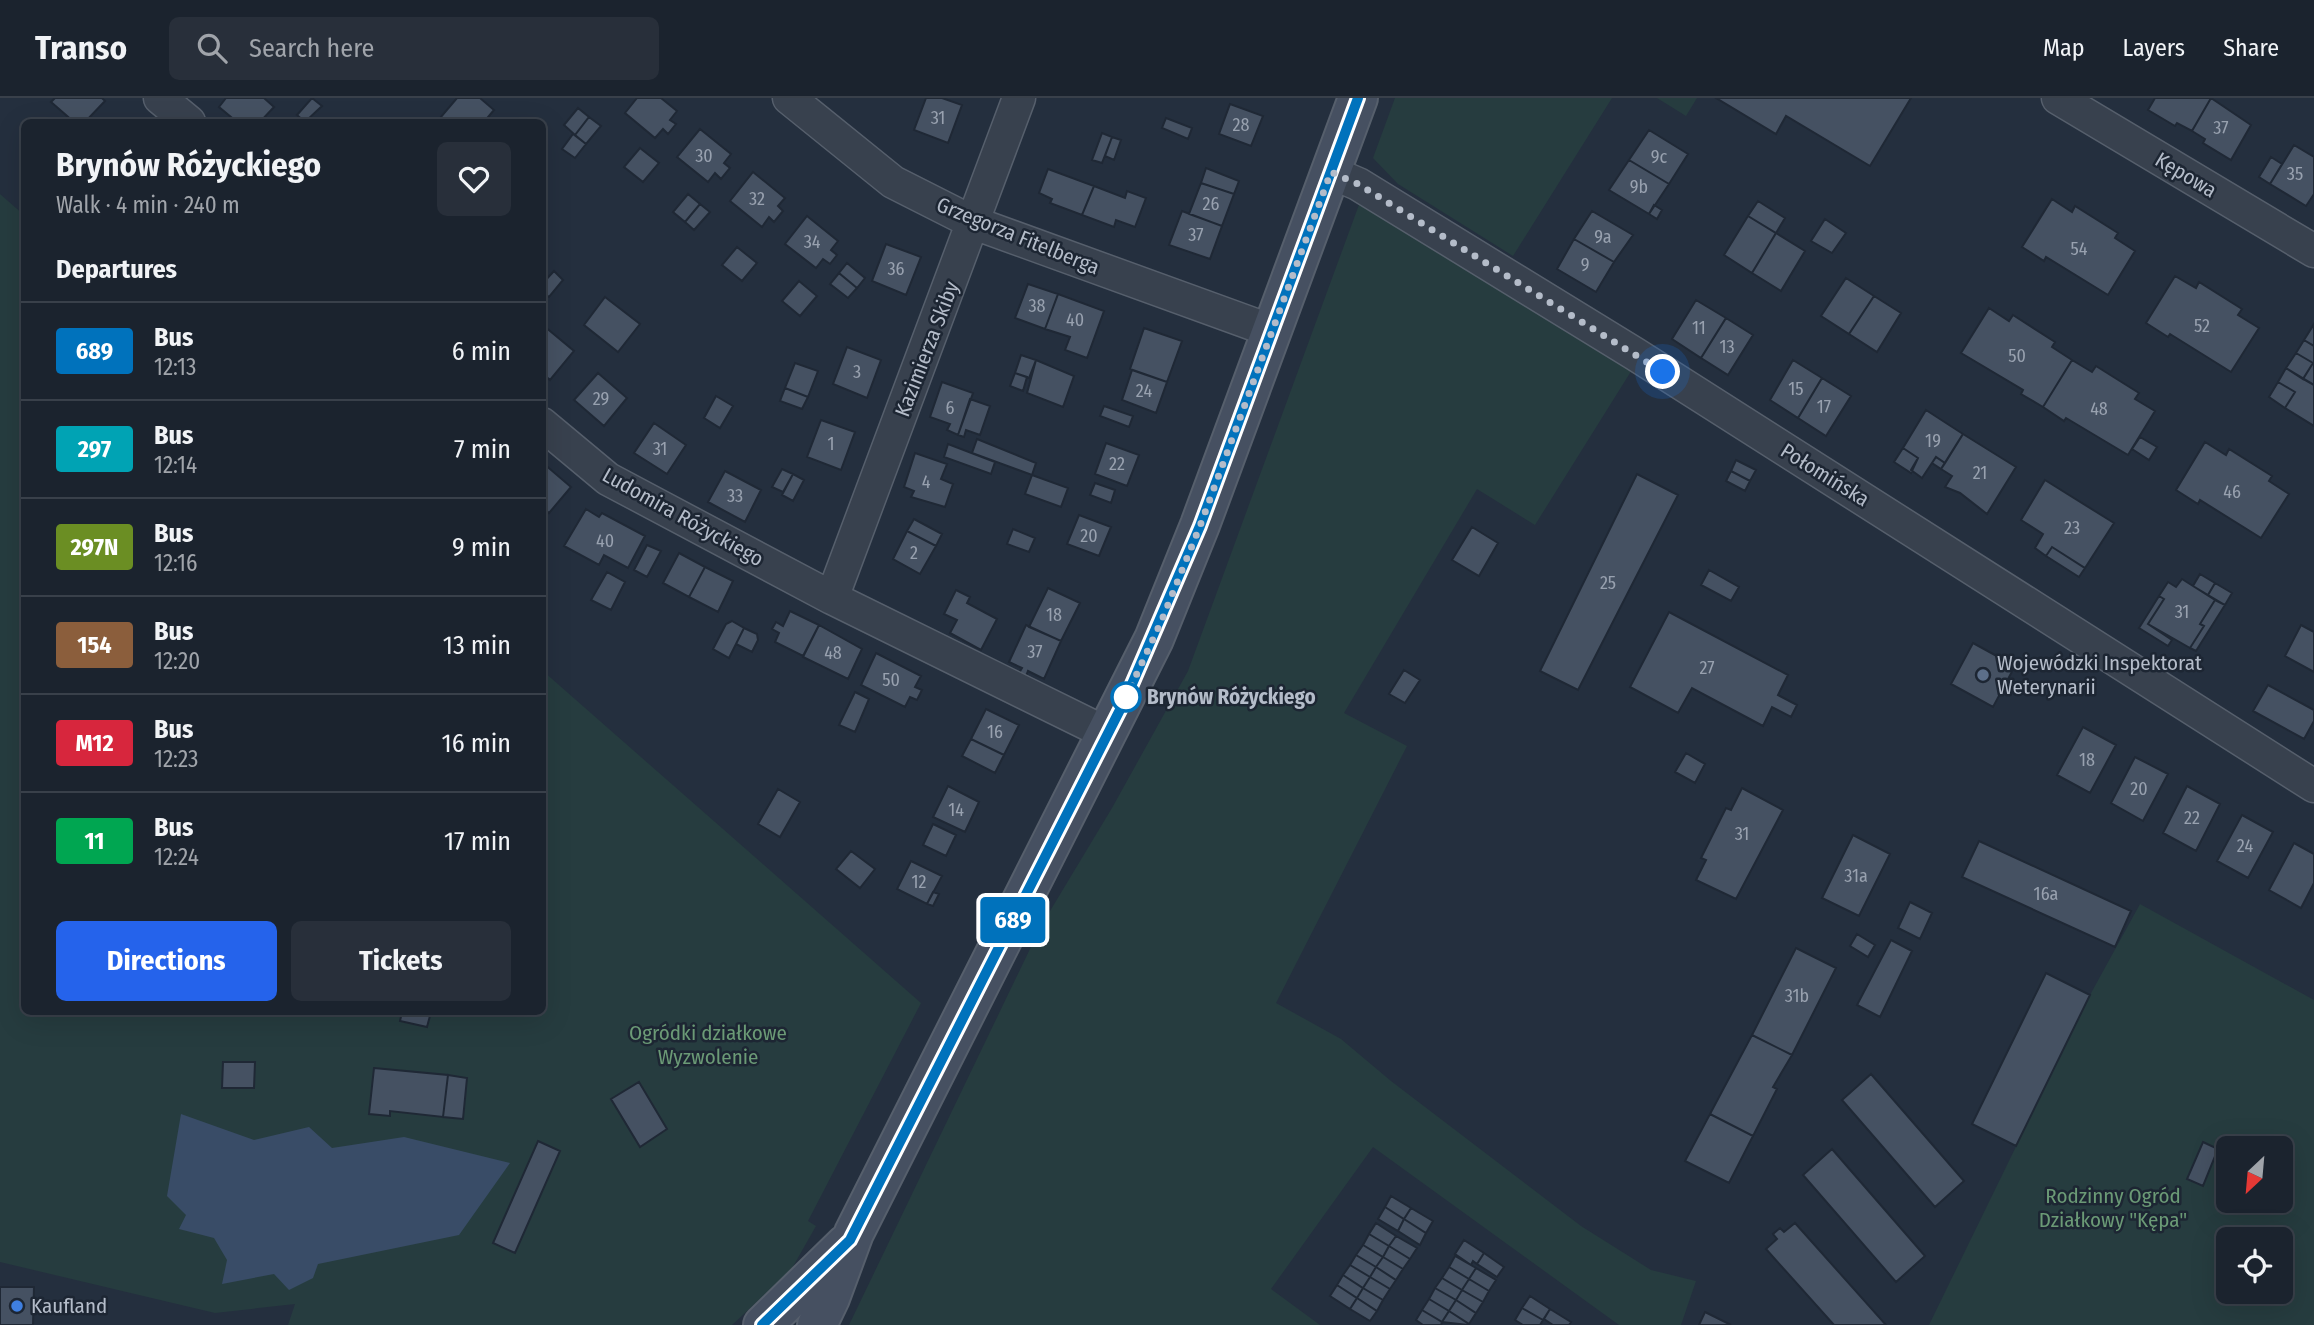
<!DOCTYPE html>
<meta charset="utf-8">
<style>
body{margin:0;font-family:"Fira Sans Condensed",sans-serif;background:#282f3a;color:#f1f3f6;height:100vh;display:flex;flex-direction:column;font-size:26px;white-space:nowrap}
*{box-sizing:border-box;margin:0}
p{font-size:23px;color:#a0a4aa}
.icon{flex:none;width:38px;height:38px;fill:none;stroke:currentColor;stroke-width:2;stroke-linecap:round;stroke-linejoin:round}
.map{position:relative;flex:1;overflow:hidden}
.details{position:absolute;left:21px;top:21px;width:525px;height:896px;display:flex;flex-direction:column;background:#1b232e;border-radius:10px;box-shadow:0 7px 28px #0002,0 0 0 2px #39404a}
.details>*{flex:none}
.badge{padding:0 14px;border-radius:5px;font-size:24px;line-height:46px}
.needle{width:46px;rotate:206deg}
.tools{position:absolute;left:2216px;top:1038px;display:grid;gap:14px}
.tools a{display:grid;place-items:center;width:77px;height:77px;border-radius:10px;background:#1b232e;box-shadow:0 7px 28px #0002,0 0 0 2px #39404a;font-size:35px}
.you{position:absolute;width:35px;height:35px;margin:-18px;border:5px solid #fff;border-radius:50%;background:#1a73e8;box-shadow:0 0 0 10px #1a73e833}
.map>.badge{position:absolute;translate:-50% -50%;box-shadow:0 0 0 4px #fff}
h2{padding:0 35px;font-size:26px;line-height:63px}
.round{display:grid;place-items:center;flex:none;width:74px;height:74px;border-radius:10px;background:#282f3a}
.headline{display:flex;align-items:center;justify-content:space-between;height:119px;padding:0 35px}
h1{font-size:33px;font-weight:700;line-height:52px}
.action{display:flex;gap:14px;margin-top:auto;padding:14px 35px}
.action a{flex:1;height:80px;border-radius:10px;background:#2563eb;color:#fff;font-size:28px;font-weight:700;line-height:80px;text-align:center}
.action a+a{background:#282f3a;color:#f1f3f6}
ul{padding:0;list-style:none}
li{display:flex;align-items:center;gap:21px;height:98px;padding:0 35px;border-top:2px solid #39404a}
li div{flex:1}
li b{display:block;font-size:26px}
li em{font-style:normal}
li .badge{min-width:77px;font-weight:700;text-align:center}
header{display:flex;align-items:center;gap:42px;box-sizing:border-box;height:98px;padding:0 35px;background:#1b232e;border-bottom:2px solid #39404a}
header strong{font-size:33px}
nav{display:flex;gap:38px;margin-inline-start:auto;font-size:24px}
.search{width:490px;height:63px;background:#282f3a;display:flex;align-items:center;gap:18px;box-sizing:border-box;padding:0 24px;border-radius:10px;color:#a0a4aa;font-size:26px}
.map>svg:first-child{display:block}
.green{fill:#263c3f;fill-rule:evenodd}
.water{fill:#394c67}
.building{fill:#455162;stroke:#1f2835;stroke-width:2}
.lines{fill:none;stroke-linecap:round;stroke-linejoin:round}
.street-casing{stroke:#565f6c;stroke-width:35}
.secondary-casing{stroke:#565f6c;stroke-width:42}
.street{stroke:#38414e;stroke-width:32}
.secondary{stroke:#465061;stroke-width:38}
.line-casing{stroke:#fff;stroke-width:16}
.line{stroke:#0072bc;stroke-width:10}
.walk{stroke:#b4bcc9;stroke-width:7;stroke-dasharray:0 12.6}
.service-dot{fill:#5c6f8a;stroke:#1d2633;stroke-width:2.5}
.stop-dot{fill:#fff;stroke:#0072bc;stroke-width:3.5}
.shop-dot{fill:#3f7fe0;stroke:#1d2633;stroke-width:2.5}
.labels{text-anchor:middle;stroke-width:5;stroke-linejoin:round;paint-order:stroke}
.number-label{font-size:18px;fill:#98a1af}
.street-label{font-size:21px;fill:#b4bcc9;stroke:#1d2633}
.poi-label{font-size:21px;fill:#b4bcc9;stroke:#1d2633;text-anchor:start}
.stop-label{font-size:21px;font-weight:bold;fill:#b4bcc9;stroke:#1d2633;text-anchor:start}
.park-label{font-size:21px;fill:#6b9a76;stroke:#1d2633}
</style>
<header>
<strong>Transo</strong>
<div class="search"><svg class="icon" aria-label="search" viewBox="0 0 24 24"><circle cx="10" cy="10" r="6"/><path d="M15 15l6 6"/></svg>Search here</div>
<nav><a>Map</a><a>Layers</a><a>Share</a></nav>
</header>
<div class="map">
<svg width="2314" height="1227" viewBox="0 0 2314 1227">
<rect width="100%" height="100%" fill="#242f3e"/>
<path class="green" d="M1395 0H1612L1513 158 1398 86 1373 60Z
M1657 0H1697L1686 18Z
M0 96 24 117V914H542L543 573 921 905 808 1123 816 1128 791 1172 732 1227H288L295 1206 215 1215 0 1164Z
M1360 104 1635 267 1535 427 1477 391 1344 615 1407 648 1276 905 1341 941 1391 983 1581 1128 1651 1172 1696 1183 1681 1227H1619L1373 1049 1271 1191 1320 1227H849L1041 828 1112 710 1188 573Z
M2140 806 2314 902V1227H1929L2090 897ZM2228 1050H2280V1102H2228ZM2228 1141H2280V1194H2228Z"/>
<path class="water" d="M181 1016 254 1042 309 1029 332 1050 404 1039 510 1065 459 1137 318 1166 313 1180 289 1192 274 1176 222 1186 227 1162 214 1140 179 1131 186 1117 167 1098Z"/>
<path class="building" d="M55 0H102L105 3 85 24H74L51 4Z
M226 0H264L274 9 260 24H237L219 9Z
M312 0 322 8 305 24 297 17Z
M457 0H480L494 12 484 24H445L440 20Z
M637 0H661L677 13 670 22 676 26 668 36 663 31 655 40 625 15Z
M926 0H942L962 7 948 45 914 32Z
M1716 0H1911L1870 68 1786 18 1776 36Z
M2155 0H2211L2192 33 2177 25 2175 28 2148 12Z
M2211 0 2251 27 2231 62 2203 45 2205 41 2192 33Z
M1230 6 1263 18 1251 48 1219 36Z
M578 10 589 19 575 37 564 27Z
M589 19 601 28 586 46 575 37Z
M1166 20 1192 30 1188 41 1162 30Z
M700 31 731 56 724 65 730 70 721 81 715 75 708 84 677 59Z
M1649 32 1688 56 1669 86 1629 62Z
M1102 35 1112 39 1102 65 1092 62Z
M573 36 586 46 575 60 562 51Z
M1112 39 1121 42 1114 62 1105 58Z
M2294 47 2314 59V96L2306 108 2270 86Z
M640 50 659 65 643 84 624 69Z
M2271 59 2282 66 2270 86 2259 79Z
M1629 62 1669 86 1649 116 1609 92Z
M1206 70 1239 83 1234 96 1201 85Z
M1048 71 1094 88 1082 117 1050 105 1052 101 1039 95Z
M753 74 785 100 778 108 783 113 774 124 769 119 762 129 730 103Z
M1201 85 1234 96 1222 128 1189 116Z
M1094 88 1125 100 1127 93 1146 100 1135 129 1116 122 1114 129 1082 117Z
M688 96 700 106 685 124 673 114Z
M2052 101 2072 114 2075 108 2118 135 2115 140 2135 153 2108 197 2046 159 2044 163 2022 149Z
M1758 103 1785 120 1776 135 1748 118Z
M700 106 710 114 694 132 685 124Z
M1654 107 1662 112 1657 121 1649 116Z
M1182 113 1222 128 1210 161 1169 147Z
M1592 113 1633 137 1614 164 1574 141Z
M807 118 838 143 831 152 837 157 830 166 823 161 816 170 785 146Z
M1748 118 1776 135 1752 175 1724 157Z
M1825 121 1846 135 1832 155 1811 143Z
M1776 135 1805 153 1781 193 1752 175Z
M1574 141 1614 164 1596 194 1557 171Z
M886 146 921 159 906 197 872 183Z
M737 149 757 165 742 183 722 167Z
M847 165 865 180 857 190 839 175Z
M554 173 563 182 549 199 542 194V186Z
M839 175 857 190 848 200 830 186Z
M2175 178 2196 190 2199 184 2242 211 2238 217 2259 230 2231 274 2170 236 2168 239 2146 225Z
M1846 180 1874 198 1849 236 1821 218Z
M799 183 817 198 800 218 782 203Z
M1028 186 1058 196 1045 231 1015 220Z
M1058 196 1104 213 1087 260 1065 252 1070 239 1045 231Z
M1874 198 1901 215 1877 254 1849 236Z
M605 199 640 226 618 254 584 227Z
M1696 202 1726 220 1701 260 1672 241Z
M1989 210 2009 223 2013 217 2055 244 2052 249 2072 262 2043 309 2021 296 2023 292 1961 255Z
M1726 220 1753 237 1728 277 1701 260Z
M2314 226V248L2304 242Z
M544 228 574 253 550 282 542 275Z
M1144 230 1182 243 1167 284 1130 271Z
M2304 242 2314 248V287L2303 281 2313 265 2296 255Z
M847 249 881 262 867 300 833 286Z
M2296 255 2313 265 2303 281 2286 270Z
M1021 257 1036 262 1029 280 1015 275Z
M1036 262 1074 278 1063 309 1027 295Z
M1793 262 1822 280 1798 320 1770 302Z
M2072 262 2092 274 2096 268 2139 295 2135 301 2155 313 2128 357 2066 320 2064 323 2043 309Z
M795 265 818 273 808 299 785 290Z
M2286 270 2314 287V328L2285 310 2295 294 2278 284Z
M1132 272 1167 284 1156 315 1122 302Z
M598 275 627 300 604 328 574 302Z
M1015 275 1027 279 1023 293 1010 288Z
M1822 280 1851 298 1826 338 1798 320Z
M942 284 973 295 958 337 947 332 950 326 930 319Z
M2278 284 2295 294 2285 310 2269 299Z
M785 290 808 299 802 311 780 303Z
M716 298 733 308 720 330 704 320Z
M970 301 990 308 980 337 966 332 964 339 958 337Z
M1104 308 1133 318 1129 329 1100 318Z
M1926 312 1963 336 1945 365 1936 359 1922 380 1911 372 1918 360 1903 350Z
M821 322 855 334 841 372 807 359Z
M654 325 686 347 667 376 634 355Z
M1963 336 2016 369 1987 416 1960 395 1945 389 1952 378 1941 371Z
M2140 339 2157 349 2149 362 2132 351Z
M977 341 1036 365 1032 377 972 355Z
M2205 344 2226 357 2229 351 2272 378 2269 383 2289 396 2261 440 2200 402 2198 406 2176 392Z
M1106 345 1139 357 1127 388 1095 376Z
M948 346 995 364 991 376 944 359Z
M1903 350 1918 360 1911 375 1894 364Z
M915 355 947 366 941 381 953 386 945 409 911 399 914 393 904 389Z
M1936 359 1945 365 1941 371 1932 365Z
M1736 362 1756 372 1750 383 1731 373Z
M543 365 571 389 549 415 542 409Z
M782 371 793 376 783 394 772 389Z
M725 373 761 392 745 424 708 404Z
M1731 373 1750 383 1745 393 1726 383Z
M793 376 804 382 793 403 782 397Z
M1637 376 1678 397 1578 592 1540 573Z
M1032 377 1068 390 1061 409 1025 396Z
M2045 382 2114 425 2085 470 2052 449 2046 458 2035 450 2043 436 2021 422Z
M1095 385 1115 392 1111 405 1090 397Z
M586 411 599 419 602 415 645 438 628 470 604 457 599 467 564 448Z
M1079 417 1111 429 1099 458 1067 446Z
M914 421 942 436 936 448 907 433Z
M1472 429 1498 445 1479 478 1452 462Z
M1013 431 1035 440 1029 454 1007 446Z
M907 433 936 448 920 476 893 461Z
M647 447 661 453 647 479 634 472Z
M2052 449 2085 470 2079 479 2046 458Z
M679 455 705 469 689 499 663 485Z
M705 469 733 483 718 514 689 499Z
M1709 472 1739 489 1731 503 1701 487Z
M607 474 625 484 611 512 591 502Z
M2200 476 2215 485 2208 497 2193 488Z
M2182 481 2215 502 2200 526 2204 528 2190 550 2148 526 2164 501 2159 498 2168 484 2176 489Z
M2215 485 2232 495 2225 507 2208 497Z
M1048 490 1080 505 1061 543 1029 529Z
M956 492 970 499 967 505 997 521 981 552 950 535 957 522 944 516Z
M2159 498 2164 501 2148 526 2172 542 2168 548 2139 530Z
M2215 502 2225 507 2196 553 2190 550 2204 528 2200 526Z
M790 513 819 527 803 558 775 544 779 535 772 531 776 524 783 528Z
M1669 514 1788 577 1778 597 1797 607 1791 619 1772 609 1763 628 1692 590 1678 615 1630 589Z
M732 523 744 530 729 560 713 551 726 526Z
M819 527 862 551 848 581 803 559Z
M1026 527 1061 543 1044 581 1028 573 1026 578 1019 575 1022 570 1009 564Z
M2301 527 2314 534V574L2285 558Z
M744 530 757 536 758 542 752 554 736 546Z
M1973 545 2015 568 1993 609 1951 586Z
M876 555 921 578 915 589 922 592 917 602 910 599 905 609 861 587Z
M1404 572 1420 582 1405 605 1389 596Z
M2268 587 2314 612V623L2304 641 2253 613Z
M855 594 869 601 855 634 839 627Z
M986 611 1019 627 1004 657 971 641Z
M2083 629 2116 647 2090 695 2057 677Z
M971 641 1004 657 995 675 962 658Z
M1686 655 1705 666 1695 685 1675 674Z
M2135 659 2168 676 2143 723 2111 705Z
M948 688 979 704 965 734 933 719Z
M2187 688 2220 706 2196 753 2163 735Z
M1742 690 1783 712 1736 801 1696 782 1706 762 1701 760 1726 710 1731 712Z
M778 691 800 704 780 739 758 726Z
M2242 717 2273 734 2248 780 2217 763Z
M933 726 956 737 946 758 923 747Z
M1853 737 1890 756 1859 818 1822 800Z
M1979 743 2131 813 2115 849 1962 779Z
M2294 745 2314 756V785L2301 810 2269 792Z
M851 753 875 771 860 790 836 771Z
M911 763 942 778 927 806 897 791Z
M933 794 939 796 933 808 927 806Z
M1910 804 1932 815 1920 841 1898 830Z
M1857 836 1875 847 1868 859 1850 848Z
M1891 842 1912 853 1880 919 1857 907Z
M1796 850 1836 870 1792 957 1752 937Z
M2046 875 2090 897 2016 1048 1972 1026Z
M402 914H431L427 929 400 923Z
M1752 937 1792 957 1773 989 1777 991 1753 1038 1710 1016Z
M223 964H255L254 990H222Z
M374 970 448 977 443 1019 390 1013V1018L369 1016Z
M1871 976 1964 1083 1935 1109 1842 1002Z
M448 977 467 980 463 1021 443 1019Z
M639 984 667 1031 640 1049 611 1001Z
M1710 1016 1753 1038 1729 1085 1685 1063Z
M538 1043 560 1053 515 1155 493 1145Z
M2203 1044 2218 1051 2203 1088 2187 1081Z
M1832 1051 1925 1158 1896 1184 1803 1077Z
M1391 1098 1411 1110 1404 1121 1385 1109Z
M1385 1109 1404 1121 1398 1133 1378 1121Z
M1411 1110 1433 1123 1426 1135 1404 1121Z
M1404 1121 1426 1135 1420 1147 1398 1133Z
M1376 1125 1396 1138 1389 1148 1369 1136Z
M1795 1125 1886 1227H1834L1766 1151 1777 1141 1773 1136 1780 1130 1784 1134Z
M1369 1136 1389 1148 1383 1159 1363 1147Z
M1396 1138 1417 1150 1410 1161 1389 1148Z
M1464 1142 1484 1155 1477 1166 1473 1163 1471 1167 1455 1156Z
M1363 1147 1383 1159 1376 1169 1356 1157Z
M1389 1148 1410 1161 1403 1171 1383 1159Z
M1484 1155 1504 1169 1497 1179 1477 1166Z
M1356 1157 1376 1169 1370 1179 1350 1167Z
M1455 1158 1476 1170 1469 1181 1449 1169Z
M1383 1159 1403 1171 1396 1182 1376 1169Z
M1350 1167 1370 1179 1363 1190 1343 1177Z
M1376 1169 1396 1182 1390 1191 1370 1179Z
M1449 1169 1469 1181 1462 1192 1442 1180Z
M1476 1170 1496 1182 1489 1193 1469 1181Z
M1343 1177 1363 1190 1357 1200 1337 1187Z
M1370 1179 1390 1191 1383 1202 1363 1190Z
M1442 1180 1462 1192 1456 1202 1435 1190Z
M1469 1181 1489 1193 1483 1204 1462 1192Z
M1337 1187 1357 1200 1350 1211 1330 1198Z
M0 1189H34L33 1227H0Z
M1363 1190 1383 1202 1377 1213 1357 1200Z
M1435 1190 1456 1202 1449 1213 1429 1201Z
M1462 1192 1483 1204 1476 1215 1456 1202Z
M1530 1198 1550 1211 1543 1222 1522 1210Z
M1357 1200 1377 1213 1370 1223 1350 1211Z
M1429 1201 1449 1213 1442 1224 1422 1212Z
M1456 1202 1476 1215 1469 1226 1449 1213Z
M1522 1210 1543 1222 1540 1227H1523L1515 1222Z
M1550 1211 1571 1224 1569 1227H1553L1544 1221Z
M1422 1212 1442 1224 1441 1227H1423L1416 1222Z
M1449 1213 1469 1226 1468 1227 1442 1224Z
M1705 1214 1731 1227H1699Z"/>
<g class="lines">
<defs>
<path id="street" d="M160 0 189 24
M789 0 893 84 974 125 1272 233
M2058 0 2314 153
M1330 74 1358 86 1635 256 2314 688
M542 326 608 381 832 500 1108 636
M832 500 1019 0"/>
<path id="secondary" d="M763 1227 846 1146
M817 1227 830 1200 854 1135 1154 541 1200 427 1358 0"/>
</defs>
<use href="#street" class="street-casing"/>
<use href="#secondary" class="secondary-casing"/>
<use href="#street" class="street"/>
<use href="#secondary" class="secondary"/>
</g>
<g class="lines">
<defs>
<path id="line" d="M762 1227 850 1142 1126 600 1200 428 1358 0"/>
</defs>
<use href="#line" class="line-casing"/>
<use href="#line" class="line"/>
<path class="walk" d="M1126 599 1161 524 1200 428 1331 74 1358 86 1663 274"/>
</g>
<circle class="service-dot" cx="1983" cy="577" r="7"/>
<circle class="stop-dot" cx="1126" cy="599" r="14"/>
<circle class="shop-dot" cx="17" cy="1208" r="7"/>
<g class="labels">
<g class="number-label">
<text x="938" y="26">31</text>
<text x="1241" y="33">28</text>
<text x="2221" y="36">37</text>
<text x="704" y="64">30</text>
<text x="1659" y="65">9c</text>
<text x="2295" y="82">35</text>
<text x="1639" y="95">9b</text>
<text x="757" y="107">32</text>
<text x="1211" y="112">26</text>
<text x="1196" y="143">37</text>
<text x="1603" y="145">9a</text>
<text x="812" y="150">34</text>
<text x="2079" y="157">54</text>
<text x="1585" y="173">9</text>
<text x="896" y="177">36</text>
<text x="1037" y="214">38</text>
<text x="1075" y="228">40</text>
<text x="2202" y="234">52</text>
<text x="1699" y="236">11</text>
<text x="1727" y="255">13</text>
<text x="2017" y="264">50</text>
<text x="857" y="280">3</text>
<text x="1796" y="297">15</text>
<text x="1144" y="299">24</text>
<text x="601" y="307">29</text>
<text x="1824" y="315">17</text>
<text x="950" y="316">6</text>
<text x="2099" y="317">48</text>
<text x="1933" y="349">19</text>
<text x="831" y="352">1</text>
<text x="660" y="357">31</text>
<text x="1117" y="372">22</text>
<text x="1980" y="381">21</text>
<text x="926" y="390">4</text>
<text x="2232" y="400">46</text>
<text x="735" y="404">33</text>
<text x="2072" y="436">23</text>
<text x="1089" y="444">20</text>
<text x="605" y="449">40</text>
<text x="914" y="461">2</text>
<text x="1608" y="491">25</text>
<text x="2182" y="520">31</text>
<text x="1054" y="523">18</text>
<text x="1035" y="560">37</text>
<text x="833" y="561">48</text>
<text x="1707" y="576">27</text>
<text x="891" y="588">50</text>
<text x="995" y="640">16</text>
<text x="2087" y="668">18</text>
<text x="2139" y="697">20</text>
<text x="956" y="718">14</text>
<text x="2192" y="726">22</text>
<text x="1742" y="742">31</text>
<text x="2245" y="754">24</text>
<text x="1856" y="784">31a</text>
<text x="919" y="790">12</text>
<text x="2046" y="802">16a</text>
<text x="1797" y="904">31b</text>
</g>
<g class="street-label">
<text transform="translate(2186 77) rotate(31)" y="7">Kępowa</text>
<text transform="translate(1018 138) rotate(22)" y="7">Grzegorza Fitelberga</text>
<text transform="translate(927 251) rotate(-69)" y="7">Kazimierza Skiby</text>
<text transform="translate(1825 377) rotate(32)" y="7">Połomińska</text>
<text transform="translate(683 419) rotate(29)" y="7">Ludomira Różyckiego</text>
</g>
<g class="poi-label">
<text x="1997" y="572">Wojewódzki Inspektorat<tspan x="1997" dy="24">Weterynarii</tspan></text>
<text x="31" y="1215">Kaufland</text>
</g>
<g class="stop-label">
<text x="1147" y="606">Brynów Różyckiego</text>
</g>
<g class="park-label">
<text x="708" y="942">Ogródki działkowe<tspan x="708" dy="24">Wyzwolenie</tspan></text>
<text x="2113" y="1105">Rodzinny Ogród<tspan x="2113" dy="24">Działkowy "Kępa"</tspan></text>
</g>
</g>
</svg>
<div class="tools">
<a><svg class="needle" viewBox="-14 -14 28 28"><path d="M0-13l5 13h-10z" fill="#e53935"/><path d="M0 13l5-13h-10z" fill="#a0a4aa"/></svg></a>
<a><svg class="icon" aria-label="locate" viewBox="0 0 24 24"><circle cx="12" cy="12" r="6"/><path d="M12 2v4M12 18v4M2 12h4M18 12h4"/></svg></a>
</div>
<div class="you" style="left:1663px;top:274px"></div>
<b class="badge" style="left:1013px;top:822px;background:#0072bc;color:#fff">689</b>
<section class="details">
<div class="headline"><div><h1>Brynów Różyckiego</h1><p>Walk · 4 min · 240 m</p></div><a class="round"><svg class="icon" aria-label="heart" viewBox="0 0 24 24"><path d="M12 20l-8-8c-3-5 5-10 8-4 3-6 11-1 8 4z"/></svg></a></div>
<h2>Departures</h2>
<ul>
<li><span class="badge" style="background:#0072bc;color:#fff">689</span><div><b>Bus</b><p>12:13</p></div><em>6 min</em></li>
<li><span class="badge" style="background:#00a3b4;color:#fff">297</span><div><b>Bus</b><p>12:14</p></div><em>7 min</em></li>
<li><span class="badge" style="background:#6b8e23;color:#fff">297N</span><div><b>Bus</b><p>12:16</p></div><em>9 min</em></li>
<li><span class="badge" style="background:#8b5e3c;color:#fff">154</span><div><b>Bus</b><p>12:20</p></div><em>13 min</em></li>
<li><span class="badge" style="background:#d7263d;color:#fff">M12</span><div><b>Bus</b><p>12:23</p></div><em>16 min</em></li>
<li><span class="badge" style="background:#00a651;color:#fff">11</span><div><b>Bus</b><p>12:24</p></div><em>17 min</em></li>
</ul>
<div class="action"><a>Directions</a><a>Tickets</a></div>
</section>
</div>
